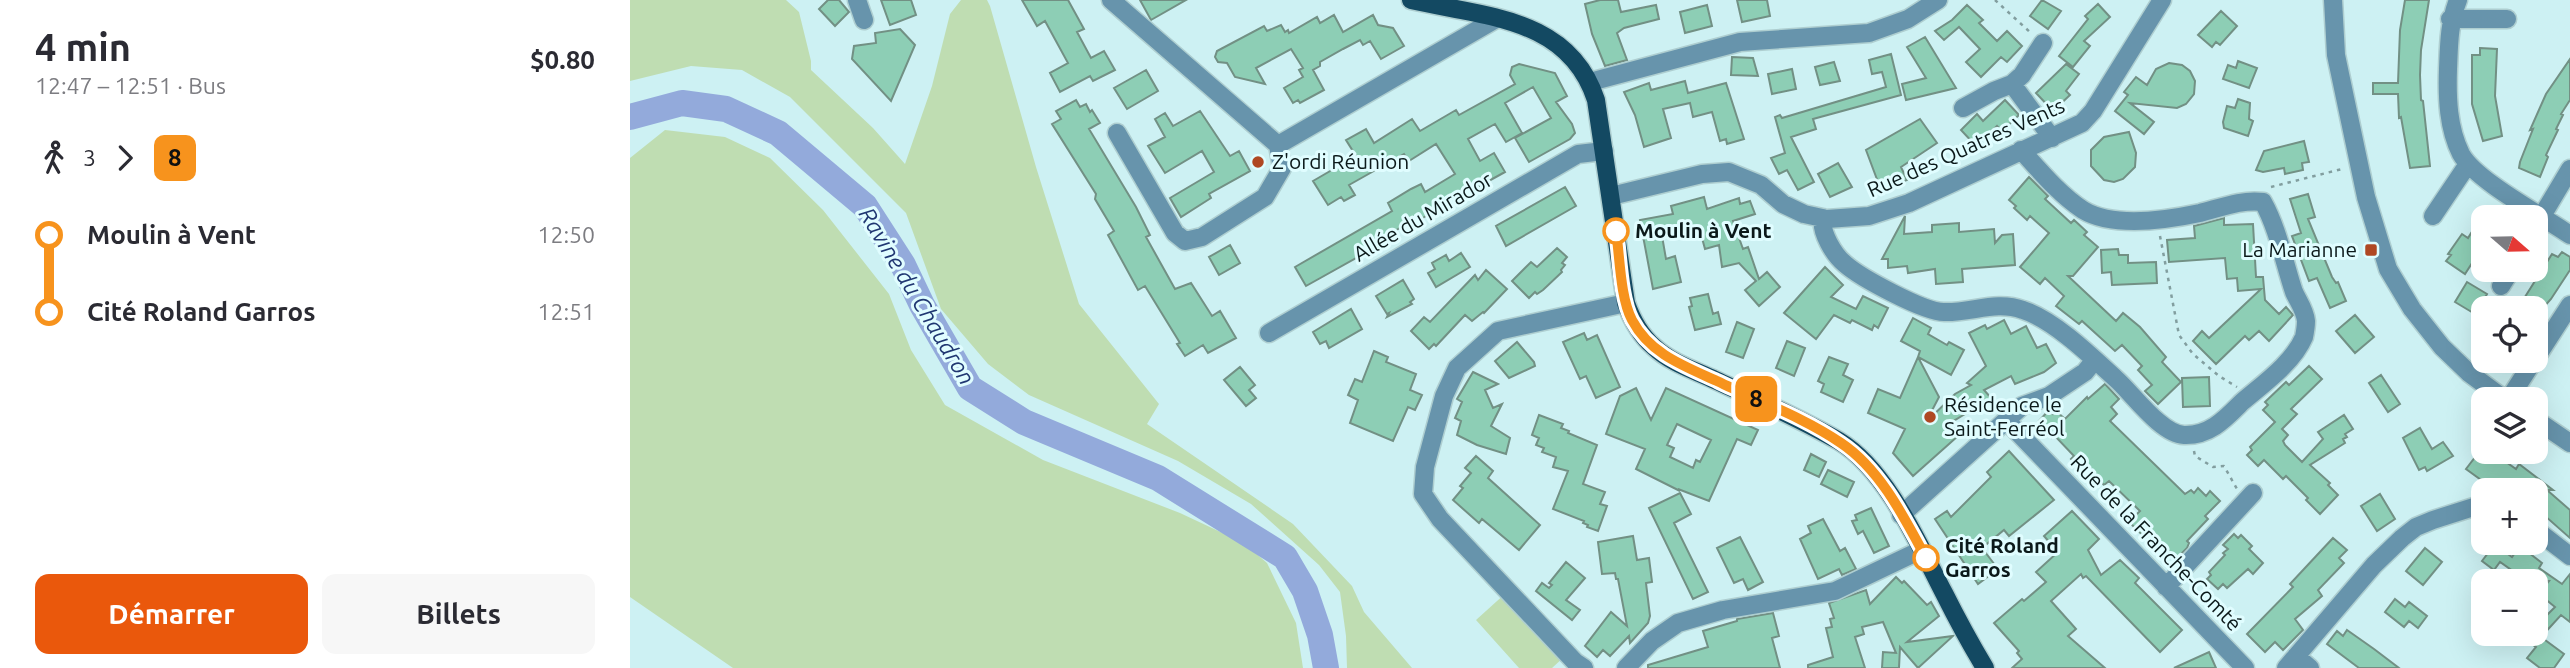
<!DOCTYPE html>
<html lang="fr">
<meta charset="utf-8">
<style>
body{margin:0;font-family:Ubuntu,sans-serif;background:#f7f7f7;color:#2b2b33;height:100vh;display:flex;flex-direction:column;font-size:26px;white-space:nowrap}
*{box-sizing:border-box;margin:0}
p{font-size:23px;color:#7c7c81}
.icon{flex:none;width:38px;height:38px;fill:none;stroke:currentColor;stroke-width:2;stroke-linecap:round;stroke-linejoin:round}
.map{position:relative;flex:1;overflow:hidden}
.drawer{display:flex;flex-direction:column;background:#fff;width:630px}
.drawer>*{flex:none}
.badge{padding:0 14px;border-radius:10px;font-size:24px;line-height:46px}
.needle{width:46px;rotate:110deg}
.controls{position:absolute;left:1841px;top:205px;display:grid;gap:14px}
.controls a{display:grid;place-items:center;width:77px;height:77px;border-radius:14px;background:#fff;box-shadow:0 7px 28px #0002;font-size:35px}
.map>.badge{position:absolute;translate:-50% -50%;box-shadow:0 0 0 4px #fff}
.legs{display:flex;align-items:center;gap:10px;height:77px;padding:0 35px;font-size:23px}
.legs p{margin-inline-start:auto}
.headline{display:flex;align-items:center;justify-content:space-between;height:119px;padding:0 35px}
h1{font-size:38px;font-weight:700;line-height:52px}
.action{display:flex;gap:14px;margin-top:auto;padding:14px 35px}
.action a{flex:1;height:80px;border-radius:14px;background:#ea580c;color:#fff;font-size:28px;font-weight:700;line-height:80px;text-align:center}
.action a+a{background:#f7f7f7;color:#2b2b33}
ul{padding:0 35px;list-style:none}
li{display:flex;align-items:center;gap:24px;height:77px;font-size:26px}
li i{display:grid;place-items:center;width:10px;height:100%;margin:0 9px;background:currentColor}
li i::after{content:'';width:18px;height:18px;margin:-9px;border:5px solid;border-radius:50%;background:#fff}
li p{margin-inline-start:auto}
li:first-child i{background:linear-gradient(#0000 50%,currentColor 0)}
li:last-child i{background:linear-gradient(currentColor 50%,#0000 0)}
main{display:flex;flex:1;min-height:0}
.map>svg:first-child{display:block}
.green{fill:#bfddb2}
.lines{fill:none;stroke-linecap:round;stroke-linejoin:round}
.river{stroke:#93aadb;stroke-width:26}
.building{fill:#8dceb5;stroke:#729084;stroke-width:2;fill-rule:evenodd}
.minor-casing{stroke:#aeced0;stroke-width:21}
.major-casing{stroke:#aeced0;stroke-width:21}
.path{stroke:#829e9f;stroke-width:2.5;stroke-dasharray:3.5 5;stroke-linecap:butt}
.minor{stroke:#6794ac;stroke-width:18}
.major{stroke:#134962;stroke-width:18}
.line-1-casing{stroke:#fff;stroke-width:16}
.line-1{stroke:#f7931d;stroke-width:10}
.poi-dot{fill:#af4823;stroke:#e0fdff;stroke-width:2.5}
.stop-1-dot{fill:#fff;stroke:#f7931d;stroke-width:3.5}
.labels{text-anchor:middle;stroke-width:6;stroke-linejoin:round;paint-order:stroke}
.street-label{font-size:21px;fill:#0b191a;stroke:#e0fdff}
.poi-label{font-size:21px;fill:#0b191a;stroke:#e0fdff;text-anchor:start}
.stop-label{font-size:21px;font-weight:bold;fill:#0b191a;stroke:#e0fdff;text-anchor:start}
.water-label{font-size:23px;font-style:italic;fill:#203772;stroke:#e0fdff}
</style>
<main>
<section class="drawer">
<div class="headline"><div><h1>4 min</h1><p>12:47 – 12:51 · Bus</p></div><b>$0.80</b></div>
<div class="legs"><svg class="icon" aria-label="walk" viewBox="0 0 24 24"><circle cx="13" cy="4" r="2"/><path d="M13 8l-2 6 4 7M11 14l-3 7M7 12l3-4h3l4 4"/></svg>3<svg class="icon" aria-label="forward" viewBox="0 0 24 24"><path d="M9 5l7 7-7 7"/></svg><b class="badge" style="background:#f7931d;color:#111">8</b></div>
<ul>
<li><i style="color:#f7931d"></i><b>Moulin à Vent</b><p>12:50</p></li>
<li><i style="color:#f7931d"></i><b>Cité Roland Garros</b><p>12:51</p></li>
</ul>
<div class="action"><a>Démarrer</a><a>Billets</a></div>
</section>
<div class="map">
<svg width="1940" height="668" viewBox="0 0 1940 668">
<rect width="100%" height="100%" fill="#cdf1f3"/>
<path class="green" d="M0 0H156L169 12 181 61V70L243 128 275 164 302 86 320 14 331 0H357L360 6 406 167 449 304 529 404 517 424 663 524 722 586 734 612 782 668H717L716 636 710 592 689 565 621 504 548 461 399 395 358 364 311 309 276 213 160 97 112 70 61 66 0 81Z
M35 130 95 137 140 158 193 210 259 294 281 350 315 405 413 460 550 513 614 543 637 563 666 623 673 668H103L0 597V158Z
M877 592 934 657 922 668H889L846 620Z"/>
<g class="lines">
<path class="river" d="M0 117 52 103 96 109 148 133 235 206 273 265 292 305 340 388 394 422 528 478 655 557 675 591 690 635 696 668"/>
</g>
<path class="building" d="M198 0H209L219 12 205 26 189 9Z
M251 0H281L286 15 260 25Z
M392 0H438L454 29 447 32 461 58 474 51 485 70 463 81 460 76 430 92 420 73 438 63 415 21 407 26Z
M510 0H556L521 20Z
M970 0H988L991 12 1026 5 1029 19 994 28 987 33 997 60 975 66 962 34 955 4Z
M1107 0H1137L1140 16 1112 22Z
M1412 0 1431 11 1418 29 1400 16Z
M1775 0H1799L1791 50 1790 75 1791 100 1793 101 1800 166 1780 168 1771 117 1769 118 1768 94H1743V83H1768L1770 30Z
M1468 4 1480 17 1454 41 1460 46 1443 67 1429 56 1458 19 1455 16Z
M1077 5 1082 26 1055 33 1050 12Z
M1337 5 1353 20 1349 23 1367 41 1377 31 1392 46 1377 62 1371 57 1351 77 1336 62 1350 49 1329 27 1314 40 1305 31 1322 20Z
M1591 11 1607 26 1590 45 1586 42 1582 47 1568 35Z
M704 15 713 32 743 15 748 25 763 28 774 46 751 59 740 41 733 45 730 40 713 49 690 62V66L683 70 694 90 670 103 668 100 663 103 654 88 673 77 669 70 673 68 661 49 626 68 635 84 605 77 597 63 588 62 585 57 587 51 634 26 637 31 651 25 655 32 658 30 659 33 687 17 690 23Z
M270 29 285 45 261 101 222 59 224 46 246 43 245 33Z
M1295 37 1326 88 1276 100 1272 84 1296 78 1277 47Z
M1850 48 1867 49 1865 96 1872 136 1853 141 1842 104V55H1850Z
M1261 54 1271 95 1183 119 1186 129 1161 137 1184 182 1168 190 1157 170 1149 174 1141 158 1155 153 1145 117 1150 115 1152 118 1256 87 1252 72 1242 74 1239 60Z
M1102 57 1123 58 1128 76 1101 75Z
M1940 59V100L1931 114 1933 115 1926 129 1928 130 1916 155 1918 157 1910 177 1889 168 1890 162 1903 129 1900 130 1916 94Z
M1608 61 1627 68 1619 88 1593 79 1598 65 1606 68Z
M1204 62 1210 81 1190 85 1185 67Z
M1539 63 1552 65 1560 71 1565 81 1564 94 1556 104 1547 108 1500 103 1524 122 1514 134 1485 111 1498 95 1494 92 1506 77 1517 85 1526 69Z
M889 64 925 73 937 96 926 102 942 124 945 133 940 139 899 162 885 138 921 118 903 87 875 103 892 133 876 142 865 124 838 139 850 161 864 153 875 172 846 188 844 184 804 207 806 210 781 225 779 222 751 240 753 243 676 286 665 267 762 211 758 203 781 189 791 184 795 192 825 174 806 144 779 161 774 154 719 185 725 195 714 201 711 197 698 205 683 181 726 156 716 140 736 129 744 143 782 119 790 131 826 110 829 115 885 84 880 75 882 67Z
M1436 64 1449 74 1436 91 1440 95 1423 111 1406 93Z
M1162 69 1166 89 1142 94 1138 74Z
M516 70 528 91 497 109 484 88Z
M1055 81 1058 93 1096 83 1114 139 1097 144 1096 139 1090 141 1082 112 1063 117 1060 103 1033 109 1041 138 1014 147 1005 115 994 92 1019 83 1021 90Z
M1608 99 1620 103 1619 119 1623 121 1618 136 1594 128 1593 122 1597 106 1605 108Z
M446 100 450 107 456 104 460 112 462 110 470 123 459 129 506 207 520 235 516 237 545 289 561 283 582 316 590 311 606 338 578 353 573 345 555 356 547 344 550 343 515 286 508 290 478 235 484 231 465 199 466 194 422 124 431 119 426 111Z
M1375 100 1389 115 1372 131 1367 126 1346 146 1331 130 1347 114 1353 121Z
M570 111 600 156 609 151 620 171 579 194 581 198 551 217 540 198 584 172 572 151 535 173 518 146 535 137 525 119 535 113 543 126Z
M1290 119 1307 143 1271 167 1277 180 1251 190 1236 150Z
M1499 132 1506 153 1505 167 1493 179 1484 182 1474 180 1461 166V150L1474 137Z
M1674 141 1679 162 1672 163 1673 170 1655 174 1654 168 1633 172 1626 170 1634 151Z
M1208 163 1222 187 1200 197 1188 174Z
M1399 177 1418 196 1415 199 1441 223 1444 220 1457 232 1454 235 1468 247 1443 276H1438L1486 321 1493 313 1510 327 1536 357 1532 362 1551 382 1528 404 1515 391 1522 385 1508 370 1512 366 1492 345 1485 351 1452 321 1449 324 1426 306 1434 296 1415 278 1410 284 1390 267 1419 233 1400 216 1397 220 1384 208 1386 206 1379 200Z
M935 187 946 206 876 246 866 226Z
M1678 194 1685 217 1678 219 1702 277 1706 283 1708 282 1716 301 1700 308 1687 278 1679 281 1662 236 1671 233 1660 199Z
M1074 197 1077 209 1109 198 1110 204 1120 201 1125 214 1103 221 1113 249 1118 247 1129 279 1137 272 1150 287 1129 306 1115 290 1126 281 1109 263 1092 267 1089 245 1075 249 1069 227 1032 236 1036 259 1045 256 1051 282 1023 289 1010 220 1043 214 1041 206Z
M1853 214V246L1835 274 1816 261 1821 255 1818 254 1832 234 1838 238Z
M1275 216 1274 234 1302 232V225L1329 223V232L1364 229 1365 243 1372 235 1383 234 1385 265 1332 269 1333 282 1306 284 1305 269 1278 273 1277 266 1258 268V259H1252Z
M1594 218V225L1623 224 1626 277H1633L1635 300 1649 314 1656 307 1663 315 1639 341 1629 331 1619 340 1615 336 1586 364 1563 341 1572 331 1579 338 1631 289 1608 291 1607 278 1597 279 1595 258 1539 262 1537 240 1565 238 1564 226Z
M600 245 610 263 589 275 579 257Z
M927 248 937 257 932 263 935 265 931 270 932 272 913 290 907 294 905 292 899 298 882 281 901 262 907 267Z
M1488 249 1489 255H1498V263L1526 262 1527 283 1482 285 1481 272 1472 273 1471 250Z
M1932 252 1940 257V270L1921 299 1913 308H1888L1922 254 1928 257Z
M831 253 840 267 806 287 798 273 805 269 802 263 816 255 819 261Z
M1195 267 1213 285 1201 297 1226 309 1233 296 1258 308 1248 328 1244 325 1242 330 1222 320 1220 323 1204 315 1186 339 1154 313Z
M856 270 877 289 854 313 853 312 842 321 835 315 806 346 804 344 799 349 781 331 794 317 800 322 845 275 848 280Z
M773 280 784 299 780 302 782 304 757 317 759 313 757 314 746 296Z
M1837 282 1857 294 1845 314 1825 302Z
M1078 294 1083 314 1088 312 1091 324 1065 330 1059 307 1062 306 1060 298Z
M721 309 732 329 699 348 696 341 690 344 683 332Z
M1725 315 1744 337 1725 353 1706 331Z
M1283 318 1301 328 1298 334 1317 345 1319 342 1334 350 1321 375 1288 357 1290 351 1271 341Z
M1374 320 1381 334 1396 326 1407 348 1416 344 1426 363 1414 372 1385 384 1381 376 1354 390 1362 399 1349 412 1345 408 1322 422 1328 436 1283 476 1263 453 1275 429 1238 413 1248 389 1270 398 1288 357 1309 397 1296 422 1325 394 1341 385 1337 383 1356 366 1339 333 1355 325 1357 329Z
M1107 322 1124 329 1113 358 1096 352Z
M954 333 957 340 967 335 990 387 966 398 956 376 950 379 933 342Z
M1157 341 1175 348 1164 376 1146 368Z
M887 342 904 362 905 366 879 378 865 361Z
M744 351 758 357 756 362 786 374 780 390 792 395 785 410 778 407 763 441 720 423 728 400 718 395 725 379 732 382Z
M1199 357 1218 364 1213 375 1223 380 1213 402 1191 392 1194 384 1188 381Z
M1679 366 1692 379 1661 409 1667 414 1652 429 1658 435 1653 441 1655 445 1672 462 1693 439 1688 432 1714 415 1723 429 1715 434 1717 437 1713 439 1715 443 1680 465 1700 483 1698 485 1708 495 1690 514 1676 500 1678 498 1656 476 1653 479 1634 460 1628 466 1617 455 1622 450 1620 447 1645 422 1633 410 1638 405 1635 402 1656 382 1659 385Z
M610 367 625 385 619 390 626 398 616 406 594 380Z
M843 372 868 384 855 390 863 408 872 404 861 426 880 438 876 454 847 445 827 435 831 421 825 418 832 402 827 399Z
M1751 375 1770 404 1758 412 1739 383Z
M1579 377 1580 406 1553 407 1552 378Z
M1475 384 1489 399 1481 407 1487 414 1480 421 1555 494 1561 490 1564 493 1568 488 1576 496 1580 491 1590 501 1575 516 1578 519 1557 541 1559 543 1557 548 1546 559 1534 546 1529 551 1499 522 1510 511 1479 481 1474 485 1454 466 1452 469 1441 459 1444 456 1425 436 1422 438 1410 426 1412 424 1409 421 1419 410 1423 414 1426 411 1435 419 1457 397 1458 399Z
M1006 388 1021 420 1036 388 1128 430 1121 445 1107 439 1079 501 1048 489 1050 491 1006 469 1015 449 976 434 990 396ZM1047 424 1081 440 1070 462 1066 460 1063 468 1040 457 1044 448 1037 445Z
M909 415 933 424 931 428 939 431 938 433 967 445 953 484 975 492 970 504 977 506 968 531 957 527 958 525 953 523 954 521 923 509 938 471 923 467 926 457 912 452 914 448 906 445 909 438 902 435Z
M1790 428 1802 449 1813 442 1823 456 1797 471 1795 467 1789 470 1773 438Z
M1379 451 1424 500 1379 536 1374 530 1352 548 1368 569 1348 584 1305 519 1317 511 1321 517 1361 477 1357 472Z
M1849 452H1862L1886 469 1889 464 1923 490H1917L1940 510V538L1906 508V503L1916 490H1865L1836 469Z
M1181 454 1196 462 1189 477 1174 470Z
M846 456 863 471 858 478 910 525 889 550 852 519 849 523 823 500 833 488 830 486 841 473 835 468Z
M1198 470 1224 482 1217 497 1191 484Z
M1050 493 1061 514 1044 523 1078 592 1063 599 1019 508Z
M1750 494 1765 519 1747 531 1731 506Z
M1241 508 1259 546 1244 553 1233 531 1228 534 1222 521 1227 520 1225 515Z
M1442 511 1469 539 1458 550 1471 575 1490 560 1509 578 1505 583 1552 630 1530 652 1456 576 1453 578 1451 574 1421 601 1446 629 1438 636 1475 668H1382L1392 659 1387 653 1389 651 1364 623 1392 599 1394 601 1416 582 1406 572 1428 552 1414 536Z
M1193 519 1210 551 1215 548 1226 569 1212 575 1209 569 1188 579 1170 539 1181 533 1178 526Z
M1604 534 1608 538 1611 535 1622 546 1619 549 1633 563 1623 574 1618 569 1597 588 1593 584 1588 589 1577 579 1581 575 1579 572 1595 555 1593 553 1598 549 1593 545Z
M1003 536 1007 560 1019 558 1022 582 1016 583 1020 616 1018 623 1000 643 999 636 980 656 973 650 967 657 955 646 981 612 997 626 988 579H986L985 573 972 574 968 542Z
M1110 537 1133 582 1118 590 1113 579 1104 583 1087 548Z
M1703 538 1717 550 1709 558 1714 563 1688 590 1692 596 1665 619 1673 630 1653 650 1645 642 1635 652 1617 634 1663 587 1660 584Z
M1865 544 1882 557 1890 546 1912 563 1909 568 1932 584 1940 574V622L1931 615 1911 637 1934 654 1924 668H1910L1897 658 1906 647 1886 634H1906V626L1925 607 1909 594 1919 581H1897L1870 562 1864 570 1852 561Z
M1795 548 1812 562 1793 585 1776 571Z
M936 562 955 578 936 600 950 610 942 620 906 591 912 583 919 588 922 585 919 583Z
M1266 577 1272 583 1274 581 1297 605 1301 602 1309 616 1277 642 1323 636 1288 668 1270 647 1269 668H1252L1253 652 1266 653 1253 622 1232 627 1234 634 1225 637 1235 668H1178V665L1203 657 1196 628 1202 627 1200 619 1204 618 1199 603 1236 590 1240 604Z
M1765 599 1775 607 1779 602 1797 616 1788 628 1779 621 1774 627 1755 612Z
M1143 613 1149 636 1142 638 1150 668H1018V665L1078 647 1073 631 1107 621V619Z
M1717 630 1744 649 1769 668H1729L1697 644 1707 631 1713 636Z
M1579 652 1586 668H1544Z"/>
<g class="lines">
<defs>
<path id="minor" d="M227 0 234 20
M481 0 648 145 652 168 635 197 572 237 555 241 545 233 487 133
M1703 0 1706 55 1736 197 1758 269 1782 309 1812 347 1839 373 1874 399
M1828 0C1819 23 1819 45 1818 69 1817 98 1818 128 1831 154 1846 181 1913 216 1940 235
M1820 19H1877
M960 82 1110 42 1239 33 1278 19 1308 0
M1382 84 1422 138
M1333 108 1364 91 1382 84 1392 75 1413 43
M648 145 866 19
M981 196 1072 174 1099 172 1131 185 1153 204 1174 214 1197 219 1239 216 1279 203 1452 123 1463 111 1532 0
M1803 216 1838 164
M1193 218C1190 232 1204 255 1215 264 1231 278 1294 312 1314 312 1342 313 1366 300 1393 310 1424 320 1461 356 1486 379 1503 394 1531 434 1554 435 1580 436 1596 418 1612 402 1633 384 1663 363 1674 337 1675 332 1676 326 1676 321 1675 310 1668 301 1664 292 1654 262 1648 229 1633 202 1612 199 1590 208 1570 213 1537 220 1483 228 1453 210 1429 194 1410 171 1391 150
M1906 226 1940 169
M1871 286 1881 270
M639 333 948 154 974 151
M1906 358 1940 305
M1879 399 1904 360
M1376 420 1615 668
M1906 420 1940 443
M1271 515 1392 406 1419 396 1455 372 1464 361
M1906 530 1940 556
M1536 587 1623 493
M1666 656 1680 668
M954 668 945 662 810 519 793 494 795 467 814 396 827 368 868 331 996 303
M996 668 1022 641 1048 623 1093 610 1205 591 1291 550
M1656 668 1744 565 1772 538 1786 527 1803 520 1853 504"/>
<path id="major" d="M781 0C855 17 939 17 966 100L996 303C1002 320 1010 335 1024 347 1041 363 1064 370 1085 380 1126 399 1169 418 1209 441 1257 470 1289 545 1314 593 1327 619 1340 643 1355 668"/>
</defs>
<use href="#minor" class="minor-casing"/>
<use href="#major" class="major-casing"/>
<path class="path" d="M1365 0 1401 33
M1641 187 1712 169
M1530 236 1549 335 1563 354 1589 376 1607 387
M1564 451 1565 456 1583 467 1594 466 1607 489"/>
<use href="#minor" class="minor"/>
<use href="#major" class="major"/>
</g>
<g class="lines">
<defs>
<path id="line-1" d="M986 231C990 257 990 297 1002 320 1020 354 1054 366 1087 381 1128 401 1173 417 1211 443 1250 469 1274 517 1296 558"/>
</defs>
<use href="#line-1" class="line-1-casing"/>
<use href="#line-1" class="line-1"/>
</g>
<g class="poi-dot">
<circle cx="628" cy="162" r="7"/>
<rect x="1734" y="243" width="14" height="14" rx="3.5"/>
<circle cx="1300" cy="417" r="7"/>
</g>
<g class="stop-1-dot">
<circle cx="986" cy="231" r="12"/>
<circle cx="1296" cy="558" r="12"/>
</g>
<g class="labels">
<g class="street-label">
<text transform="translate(1336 148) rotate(-24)" y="7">Rue des Quatres Vents</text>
<text transform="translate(793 217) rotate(-30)" y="7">Allée du Mirador</text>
<text transform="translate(1526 543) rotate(46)" y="7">Rue de la Franche-Comté</text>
</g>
<g class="poi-label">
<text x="642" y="169">Z'ordi Réunion</text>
<text x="1727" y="257" text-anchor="end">La Marianne</text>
<text x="1314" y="412">Résidence le<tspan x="1314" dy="24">Saint-Ferréol</tspan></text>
</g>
<g class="stop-label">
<text x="1005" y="238">Moulin à Vent</text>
<text x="1315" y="553">Cité Roland<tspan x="1315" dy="24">Garros</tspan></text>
</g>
<g class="water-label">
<text transform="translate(287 296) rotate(59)" y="8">Ravine du Chaudron</text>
</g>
</g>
</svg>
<div class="controls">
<a><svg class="needle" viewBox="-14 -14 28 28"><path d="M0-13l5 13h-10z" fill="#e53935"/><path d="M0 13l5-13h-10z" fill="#7c7c81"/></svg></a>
<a><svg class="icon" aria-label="locate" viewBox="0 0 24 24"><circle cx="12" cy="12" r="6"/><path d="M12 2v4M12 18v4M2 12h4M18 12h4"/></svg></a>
<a><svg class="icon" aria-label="layers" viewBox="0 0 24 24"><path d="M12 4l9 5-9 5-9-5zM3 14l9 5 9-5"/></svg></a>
<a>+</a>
<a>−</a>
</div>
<b class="badge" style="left:1126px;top:399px;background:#f7931d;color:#111">8</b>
</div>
</main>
